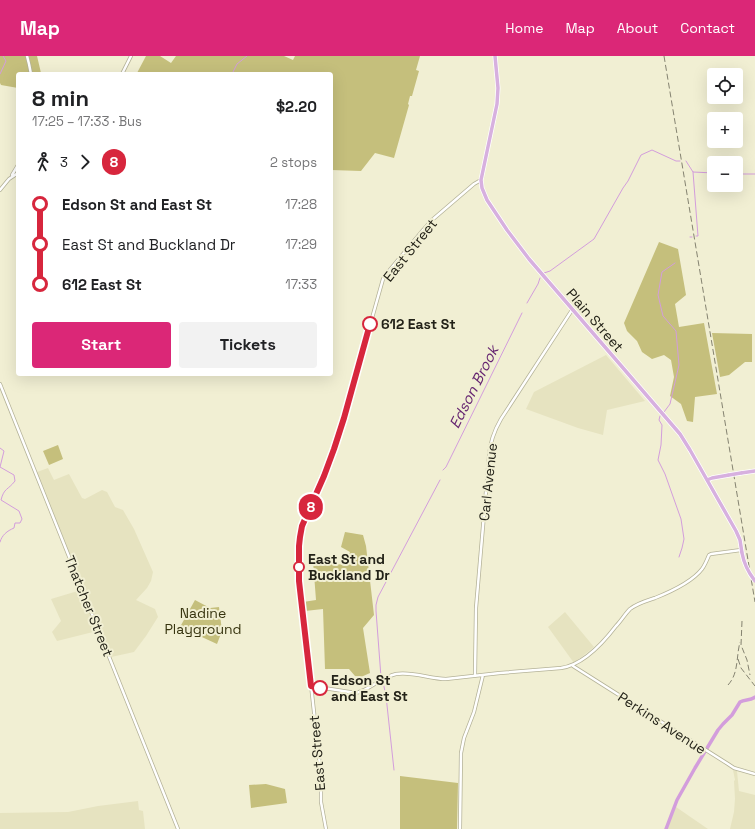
<!DOCTYPE html>
<meta charset="utf-8">
<style>
body{margin:0;font-family:"Space Grotesk",sans-serif;background:#f2f2f2;color:#202124;height:100vh;display:flex;flex-direction:column;font-size:15px;white-space:nowrap}
*{box-sizing:border-box;margin:0}
p{font-size:13px;color:#757577}
.icon{flex:none;width:22px;height:22px;fill:none;stroke:currentColor;stroke-width:2;stroke-linecap:round;stroke-linejoin:round}
.map{position:relative;flex:1;overflow:hidden}
.sheet{position:absolute;left:16px;top:16px;width:317px;height:304px;display:flex;flex-direction:column;background:#fff;border-radius:4px;box-shadow:0 4px 16px #0002}
.sheet>*{flex:none}
.badge{padding:0 8px;border-radius:13px;font-size:14px;line-height:26px}
.controls{position:absolute;left:707px;top:12px;display:grid;gap:8px}
.controls a{display:grid;place-items:center;width:36px;height:36px;border-radius:4px;background:#fff;box-shadow:0 4px 16px #0002;font-size:20px}
.map>.badge{position:absolute;translate:-50% -50%;box-shadow:0 0 0 2px #fff}
.legs{display:flex;align-items:center;gap:6px;height:44px;padding:0 16px;font-size:13px}
.legs p{margin-inline-start:auto}
.summary{display:flex;align-items:center;justify-content:space-between;height:68px;padding:0 16px}
h1{font-size:22px;font-weight:800;line-height:30px}
.cta{display:flex;gap:8px;margin-top:auto;padding:8px 16px}
.cta a{flex:1;height:46px;border-radius:4px;background:#db2777;color:#fff;font-size:16px;font-weight:800;line-height:46px;text-align:center}
.cta a+a{background:#f2f2f2;color:#202124}
ul{padding:0 16px;list-style:none}
li{display:flex;align-items:center;gap:14px;height:40px;font-size:15px}
li i{display:grid;place-items:center;width:6px;height:100%;margin:0 5px;background:currentColor}
li i::after{content:'';width:10px;height:10px;margin:-5px;border:3px solid;border-radius:50%;background:#fff}
li p{margin-inline-start:auto}
li:first-child i{background:linear-gradient(#0000 50%,currentColor 0)}
li:last-child i{background:linear-gradient(currentColor 50%,#0000 0)}
header{display:flex;align-items:center;gap:24px;box-sizing:border-box;height:56px;padding:0 20px;background:#db2777;color:#fff}
header strong{font-size:19px}
nav{display:flex;gap:22px;margin-inline-start:auto;font-size:14px}
.map>svg:first-child{display:block}
.built{fill:#e6e3c0}
.green{fill:#c5bf7c}
.lines{fill:none;stroke-linecap:round;stroke-linejoin:round}
.stream{stroke:#d39ddc;stroke-width:1}
.river{stroke:#d39ddc;stroke-width:3.5}
.minor-casing{stroke:#b4b298;stroke-width:4}
.major-casing{stroke:#fff;stroke-width:5}
.minor{stroke:#fff;stroke-width:2.5}
.major{stroke:#d7b0df;stroke-width:3.5}
.rail{stroke:#848270;stroke-width:1;stroke-dasharray:6 3;stroke-linecap:butt}
.major-bridge-casing{stroke:#fff;stroke-width:5;stroke-linecap:butt}
.major-bridge{stroke:#d7b0df;stroke-width:3.5}
.line-1-casing{stroke:#fff;stroke-width:9}
.line-1{stroke:#d7263d;stroke-width:6}
.stop-1-dot{fill:#fff;stroke:#d7263d;stroke-width:2}
.labels{text-anchor:middle;stroke-width:4;stroke-linejoin:round;paint-order:stroke}
.street-label{font-size:14px;fill:#232218;stroke:#f1efd3}
.stop-label{font-size:14px;font-weight:bold;fill:#232218;stroke:#f1efd3;text-anchor:start}
.park-label{font-size:14px;fill:#383510;stroke:#f1efd3}
.water-label{font-size:15px;font-style:italic;fill:#662671;stroke:#f1efd3}
</style>
<header>
<strong>Map</strong>
<nav><a>Home</a><a>Map</a><a>About</a><a>Contact</a></nav>
</header>
<div class="map">
<svg width="755" height="773" viewBox="0 0 755 773">
<rect width="100%" height="100%" fill="#f1efd3"/>
<path class="built" d="M606 299 645 345 607 354 603 379 578 372 526 353 534 336Z
M48 412 54 424 69 418 82 442 85 443 102 434 107 436 115 451 123 454 134 473 153 516 151 525 147 532 136 544 155 553 158 561 146 580 134 596 111 601 37 416Z
M81 534 97 575 57 585 52 576 61 565 51 543Z
M565 556 594 591 574 607 548 571Z
M733 714 737 715 739 735 755 739V773H730L734 756 735 743 734 725 735 724Z
M138 745 139 754 143 755 145 773H0V757L68 756 98 750Z
M676 751 708 773H667Z"/>
<path class="green" d="M0 0H37L41 17 40 18H18V32L1 29 0 27Z
M146 0H160L171 7 176 0H284L293 4 295 0H420L416 14 419 15 412 40H410L408 48 409 49 394 102 375 97 361 115 331 114V18H138L137 17Z
M659 186 678 193 686 239 675 248 679 271 704 267 717 338 695 341 693 366 687 365 681 348 670 340 674 321 671 304 664 299 652 303 642 296 637 285 627 275 624 267Z
M712 277 752 278V306H745L729 319 720 321Z
M58 389 63 403 49 409 43 395Z
M345 476 363 479 366 490 374 559 363 572 370 617 361 621 355 620 349 613H325L323 553 305 555 303 546 316 544 313 505 345 509 350 496 341 491Z
M195 544 210 552 219 551 222 575 217 588 180 571Z
M400 720 458 727 457 773H400Z
M266 728 285 733 287 747 251 752 249 729Z"/>
<g class="lines">
<path class="stream" d="M0 18 6 5 3 0
M232 18 237 8 247 0
M686 105 693 116 714 117
M693 116 698 180H696
M739 118H755
M690 181H692
M544 217 550 215 594 183 623 132 628 125 641 99 652 94 676 105H680
M527 247 538 228 540 222
M664 356 670 348 679 309 676 275 663 260 658 239 662 216 675 207
M660 360 659 364 662 369 661 389 658 404 665 418 681 463 684 483 682 492 679 501
M0 392 4 395 0 411 14 419 15 425C8 434 4 432 1 444L19 455 22 463 20 467H15L14 472C7 475 2 479 0 486
M443 414 446 411 522 257
M381 621 376 555V549L378 541 440 424
M383 626 386 640 394 714"/>
<path class="river" d="M666 773 677 744 695 712 718 674 723 668 732 659 740 646C745 643 750 645 755 641"/>
<defs>
<path id="minor" d="M27 0 29 8 31 18
M122 18 131 0
M12 119 18 109
M0 134 9 123 18 117
M0 328 178 773
M573 610 728 708 734 712 755 718
M475 619 476 552 489 400C490 386 494 375 501 363L572 254
M311 630 356 637C370 634 381 621 396 618 412 615 430 623 446 623L500 617 561 612C583 609 603 587 616 570 621 565 625 558 630 553 638 547 646 545 655 542 670 536 692 526 702 513 705 509 707 504 709 499L711 498 741 494
M326 773 321 746V719L300 530 299 489 301 473 324 421 344 362 383 223 388 216 423 174 432 164 474 128 481 124
M460 773 461 697 464 682 474 656 483 619"/>
<path id="major" d="M495 0 498 32 497 48 481 124 482 132 487 144 507 174 529 203 680 378 690 394 736 475 740 484 742 497
M741 417 755 415
M707 424 712 422 729 419"/>
</defs>
<use href="#minor" class="minor-casing"/>
<use href="#major" class="major-casing"/>
<use href="#minor" class="minor"/>
<use href="#major" class="major"/>
<path class="rail" d="M664 0 755 546
M742 565 741 589 747 604 750 619
M738 603 741 612 755 630
M728 629C739 617 736 601 740 586"/>
<defs>
<path id="major-bridge" d="M729 419 741 417
M742 497C744 508 748 516 755 525"/>
</defs>
<use href="#major-bridge" class="major-bridge-casing"/>
<use href="#major-bridge" class="major-bridge"/>
</g>
<g class="lines">
<defs>
<path id="line-1" d="M320 632 311 630 299 525V490L300 481 302 470 324 420 334 393 344 362 370 268"/>
</defs>
<use href="#line-1" class="line-1-casing"/>
<use href="#line-1" class="line-1"/>
</g>
<g class="stop-1-dot">
<circle cx="370" cy="268" r="7"/>
<circle cx="299" cy="511" r="5"/>
<circle cx="320" cy="632" r="7"/>
</g>
<g class="labels">
<g class="street-label">
<text transform="translate(410 194) rotate(-51)" y="5">East Street</text>
<text transform="translate(595 264) rotate(49)" y="5">Plain Street</text>
<text transform="translate(488 426) rotate(-84)" y="5">Carl Avenue</text>
<text transform="translate(89 550) rotate(68)" y="5">Thatcher Street</text>
<text transform="translate(662 667) rotate(33)" y="5">Perkins Avenue</text>
<text transform="translate(317 697) rotate(-95)" y="5">East Street</text>
</g>
<g class="stop-label">
<text x="381" y="273">612 East St</text>
<text x="308" y="508">East St and<tspan x="308" dy="16">Buckland Dr</tspan></text>
<text x="331" y="629">Edson St<tspan x="331" dy="16">and East St</tspan></text>
</g>
<g class="park-label">
<text x="203" y="562">Nadine<tspan x="203" dy="16">Playground</tspan></text>
</g>
<g class="water-label">
<text transform="translate(474 331) rotate(-63)" y="5">Edson Brook</text>
</g>
</g>
</svg>
<div class="controls">
<a><svg class="icon" aria-label="locate" viewBox="0 0 24 24"><circle cx="12" cy="12" r="6"/><path d="M12 2v4M12 18v4M2 12h4M18 12h4"/></svg></a>
<a>+</a>
<a>−</a>
</div>
<b class="badge" style="left:311px;top:451px;background:#d7263d;color:#fff">8</b>
<section class="sheet">
<div class="summary"><div><h1>8 min</h1><p>17:25 – 17:33 · Bus</p></div><b>$2.20</b></div>
<div class="legs"><svg class="icon" aria-label="walk" viewBox="0 0 24 24"><circle cx="13" cy="4" r="2"/><path d="M13 8l-2 6 4 7M11 14l-3 7M7 12l3-4h3l4 4"/></svg>3<svg class="icon" aria-label="forward" viewBox="0 0 24 24"><path d="M9 5l7 7-7 7"/></svg><b class="badge" style="background:#d7263d;color:#fff">8</b><p>2 stops</p></div>
<ul>
<li><i style="color:#d7263d"></i><b>Edson St and East St</b><p>17:28</p></li>
<li><i style="color:#d7263d"></i><span>East St and Buckland Dr</span><p>17:29</p></li>
<li><i style="color:#d7263d"></i><b>612 East St</b><p>17:33</p></li>
</ul>
<div class="cta"><a>Start</a><a>Tickets</a></div>
</section>
</div>
